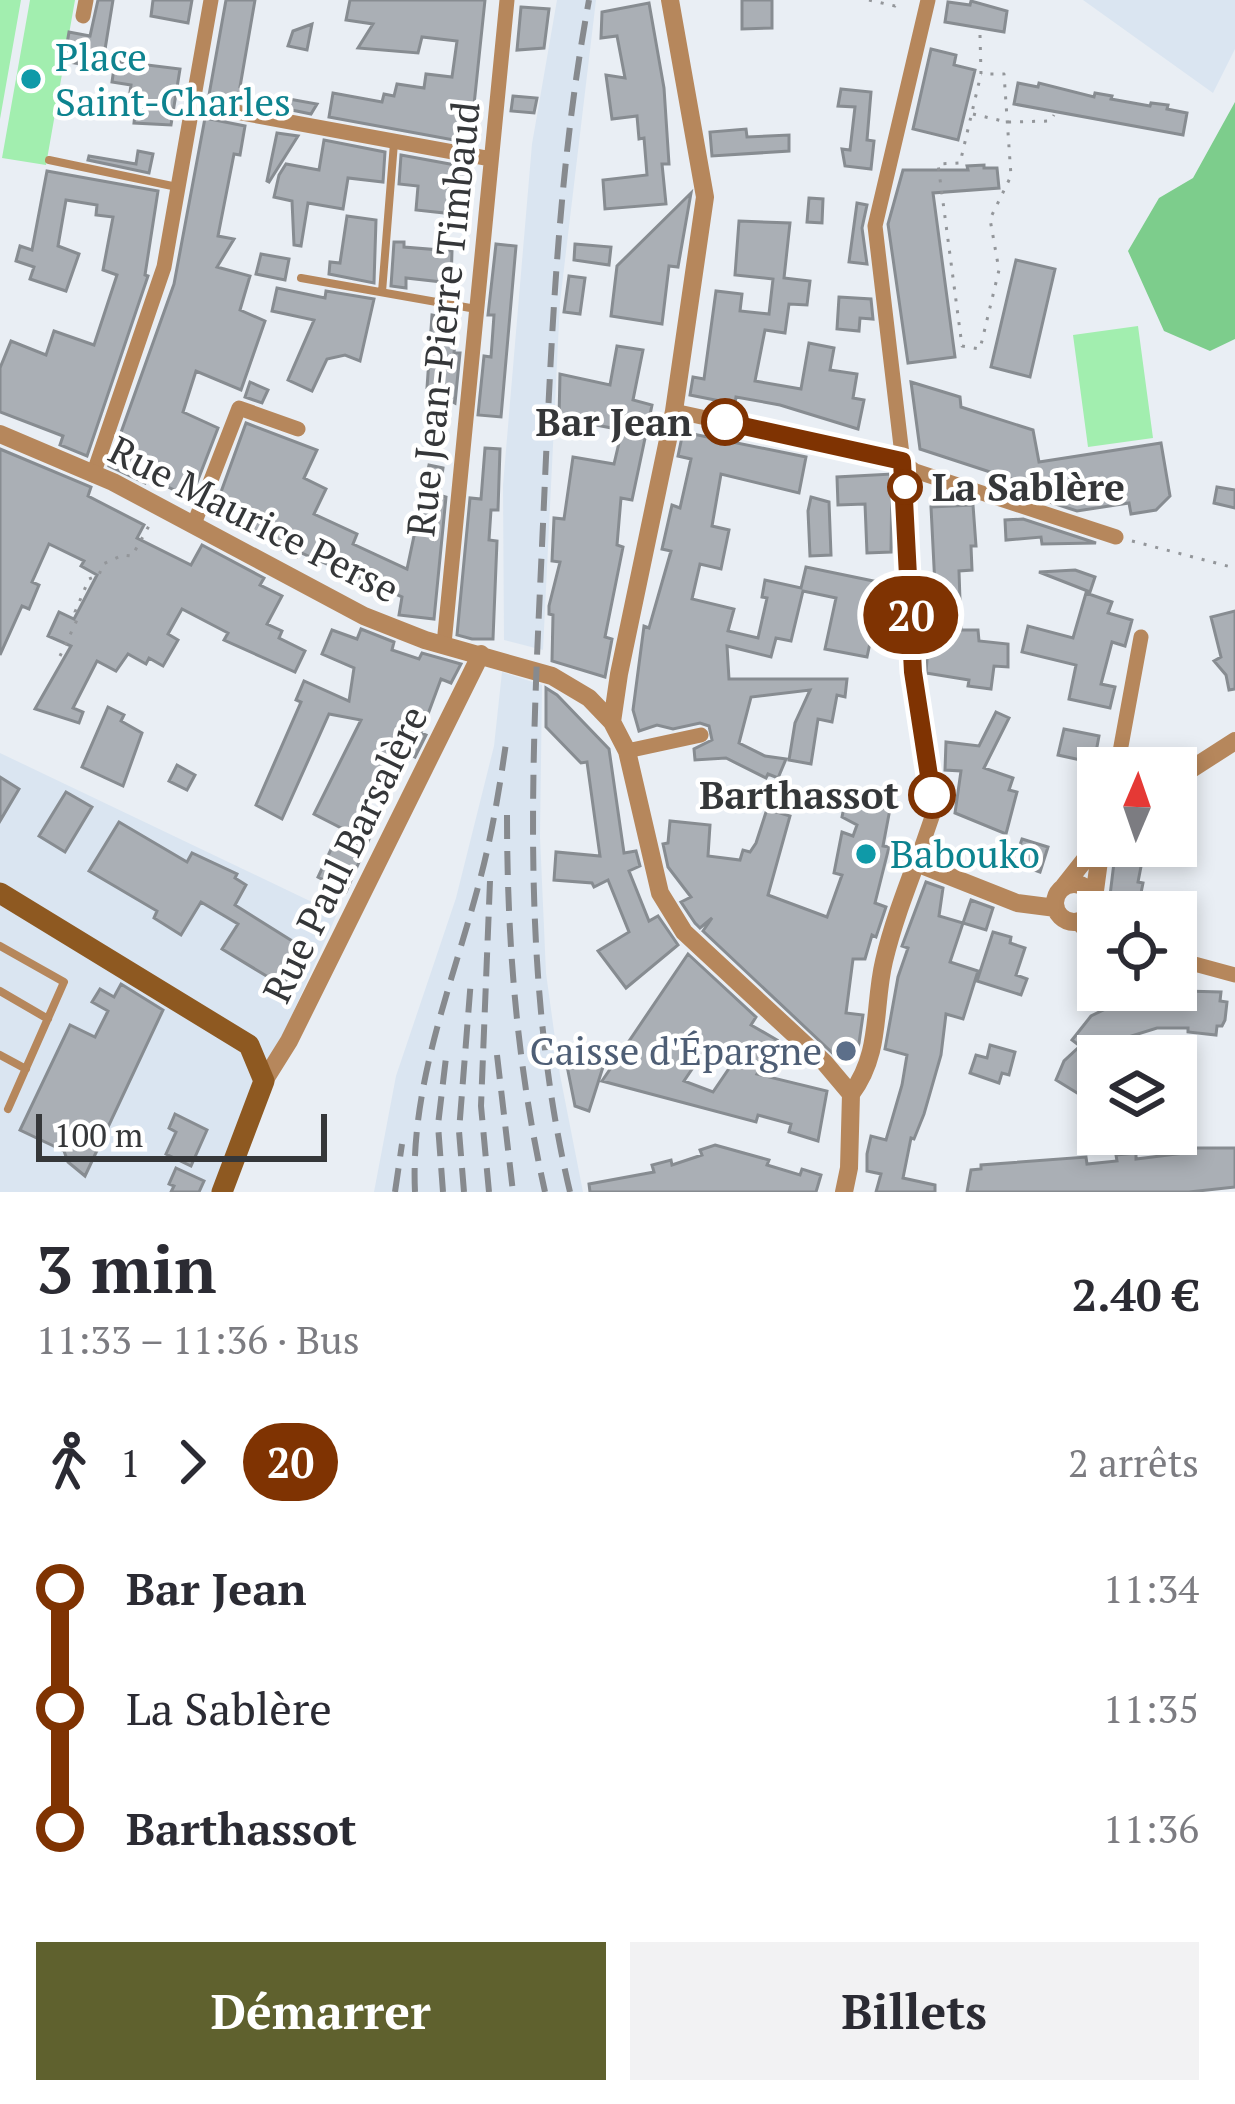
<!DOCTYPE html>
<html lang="fr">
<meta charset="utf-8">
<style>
body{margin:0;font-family:"PT Serif",serif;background:#f2f2f3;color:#2b2b33;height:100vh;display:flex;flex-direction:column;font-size:45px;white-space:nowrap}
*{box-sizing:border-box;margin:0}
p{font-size:39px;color:#7c7c81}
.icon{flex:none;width:66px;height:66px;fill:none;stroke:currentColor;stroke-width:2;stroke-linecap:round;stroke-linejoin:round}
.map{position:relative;height:1192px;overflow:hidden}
.sheet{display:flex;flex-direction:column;background:#fff;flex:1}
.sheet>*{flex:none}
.badge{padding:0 24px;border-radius:39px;font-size:42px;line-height:78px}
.needle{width:78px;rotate:2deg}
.buttons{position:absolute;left:1077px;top:747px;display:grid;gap:24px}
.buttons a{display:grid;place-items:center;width:120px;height:120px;border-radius:0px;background:#fff;box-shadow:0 6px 18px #0003;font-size:60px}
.scale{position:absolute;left:36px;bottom:30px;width:291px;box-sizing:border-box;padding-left:12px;border:6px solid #353739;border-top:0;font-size:33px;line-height:42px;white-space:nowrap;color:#353739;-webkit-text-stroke:9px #fff;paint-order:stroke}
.map>.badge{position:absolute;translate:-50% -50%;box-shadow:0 0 0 6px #fff}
.legs{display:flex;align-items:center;gap:18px;height:132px;padding:0 36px;font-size:39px}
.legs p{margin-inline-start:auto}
.overview{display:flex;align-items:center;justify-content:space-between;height:204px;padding:0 36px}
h1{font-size:66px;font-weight:700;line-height:90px}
.action{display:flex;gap:24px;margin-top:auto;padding:24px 36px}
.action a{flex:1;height:138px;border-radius:0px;background:#5f612e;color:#fff;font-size:48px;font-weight:700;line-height:138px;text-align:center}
.action a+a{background:#f2f2f3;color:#2b2b33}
ul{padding:0 36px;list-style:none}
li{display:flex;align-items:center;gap:42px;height:120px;font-size:45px}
li i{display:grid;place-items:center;width:18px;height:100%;margin:0 15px;background:currentColor}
li i::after{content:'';width:30px;height:30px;margin:-15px;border:9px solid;border-radius:50%;background:#fff}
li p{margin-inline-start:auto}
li:first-child i{background:linear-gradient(#0000 50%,currentColor 0)}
li:last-child i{background:linear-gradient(currentColor 50%,#0000 0)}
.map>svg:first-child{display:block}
.built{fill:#dae5f1}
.green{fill:#a2eeaf}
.forest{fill:#7dcd8c}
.building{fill:#aaafb5;stroke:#878c91;stroke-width:3;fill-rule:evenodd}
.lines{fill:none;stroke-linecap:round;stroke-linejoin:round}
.path{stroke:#93969a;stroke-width:3;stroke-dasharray:3 9;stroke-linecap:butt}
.service{stroke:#b6875c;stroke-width:8}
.minor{stroke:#b6875c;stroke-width:15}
.tertiary{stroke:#b6875c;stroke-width:18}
.secondary{stroke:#8e5921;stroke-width:21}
.rail{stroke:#878a8e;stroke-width:6;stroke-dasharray:24 12;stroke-linecap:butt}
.line-1-casing{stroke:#fff;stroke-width:27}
.line-1{stroke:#7f3302;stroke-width:18}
.culture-dot{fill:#0f9aa8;stroke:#fff;stroke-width:4.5}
.stop-1-dot{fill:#fff;stroke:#7f3302;stroke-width:6}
.service-dot{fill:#5c6f8a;stroke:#fff;stroke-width:4.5}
.labels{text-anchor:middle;stroke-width:9;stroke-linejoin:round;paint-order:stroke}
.culture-label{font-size:39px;fill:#0d838f;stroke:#fff;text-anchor:start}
.street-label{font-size:39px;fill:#353739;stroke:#fff}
.stop-label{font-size:39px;font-weight:bold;fill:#353739;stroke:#fff;text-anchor:end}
.service-label{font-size:39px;fill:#4e5e75;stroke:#fff;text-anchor:end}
</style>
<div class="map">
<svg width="1235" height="1192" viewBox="0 0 1235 1192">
<rect width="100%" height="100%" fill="#e9eef4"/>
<path class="built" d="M557 0H596L560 302 543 650 504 640 503 485 532 144Z
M1083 0H1235V49L1213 93Z
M502 672 542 685 540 837 546 973 560 1075 583 1192H374L396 1076 456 898 494 746Z
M0 753 337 914 213 1192H0Z"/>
<path class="green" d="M0 0H21L0 119Z
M30 0H75L46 165 2 158Z
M1138 326 1153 438 1088 447 1073 335Z"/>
<path class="forest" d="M1235 102V339L1210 351 1164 331 1128 251 1159 198 1193 178Z"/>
<path class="building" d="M98 0H113L102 68 64 61 69 32 90 36Z
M153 0H192L188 23 151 16Z
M226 0H255L240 87 252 91 250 102 209 95Z
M350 0H485L470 143 329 117 333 93 382 102 384 94 394 96 397 84 424 88 426 74 452 77 457 41 422 37 418 53 358 48 373 24 346 20Z
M742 0H772V28L742 29Z
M971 1 1007 11 1004 32 945 22 948 2 970 5Z
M649 3 664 88 669 164H662L666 204 605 209 603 180 647 175 644 138 639 139 637 116 612 119 606 75 625 78 617 36 601 38 602 12Z
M521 7 549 9 544 48 517 50Z
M312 24 307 50 288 46 293 31Z
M931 49 956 55 954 65 975 70 958 140 913 129Z
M115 61 180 69 171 125 134 123 135 114 127 113 131 85 112 82Z
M1018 83 1038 87 1039 83 1094 97 1095 93 1112 96 1111 99 1150 106 1151 103 1168 105 1167 109 1187 113 1183 135 1014 104Z
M841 89 871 92 867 140 874 141 871 169 845 166 842 149 850 150 855 107 838 106Z
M513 96 537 98 534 113 511 111Z
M289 99 317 104 311 114 287 109Z
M205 118 245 126 240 155 234 154 218 236 234 239 217 267 250 276 240 310 265 321 241 390 196 371 183 412 218 428 191 498 147 477 145 483 109 466 174 284Z
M746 129 747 137 789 135V151L712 156 710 132Z
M277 133 298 136 269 182 267 181Z
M324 140 385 152 383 182 348 178 343 209 308 203 301 246 294 245 292 201 274 197 279 175 286 164 319 170Z
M138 151 153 154 149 173 88 160 89 156 136 164Z
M401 155 466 167 454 214 416 210 418 186 399 184Z
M984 165V168H997L999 188 933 193 955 357 908 363 888 224 903 170H968L967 166Z
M47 171 158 191 145 275 148 276 87 456 60 445 63 436 0 412V368L11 341 46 355 54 331 94 345 117 275 103 270 113 217 96 215 97 205 66 200 58 246 79 254 66 291 30 279 34 267 16 261 20 246 32 250Z
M691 193 678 267 669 266 662 324 611 316 617 266Z
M809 198 823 199 822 223 807 222Z
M857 203 867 205 862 228 867 264 849 262Z
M347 216 376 220 374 283 329 274 330 262 340 263Z
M739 221 790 223 784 278 810 281 807 305 789 304 785 333 765 330 755 381 801 389 809 343 834 348 830 370 857 374 853 398 864 400 858 429 780 405 736 397 735 404 690 395 693 377 704 379 716 291 742 294 740 311 769 314 773 279 735 275Z
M394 242H404V247L452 251 451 283 406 278V288L391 286Z
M496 244 516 246 501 417 478 415 484 356 491 357 494 315H488Z
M575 244 611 247 609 265 574 260Z
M261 254 289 259 285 280 256 274Z
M1016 260 1055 269 1030 377 991 367Z
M569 276 585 278 580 314 564 312Z
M277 288 325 298 326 291 374 299 360 361 345 355 327 359 312 391 288 380 314 320 272 311Z
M839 297 871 299 873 319 860 318 859 331 837 329Z
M432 315 457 321 454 353H460L455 403 427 388Z
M617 346 643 350 633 400 652 405 632 500 621 498 617 545 623 547 605 637 612 639 605 677 552 661 553 615 549 614V606L560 562 552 561 554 518 564 519 573 457 614 464 622 430 559 418 560 374 610 385Z
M250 382 268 390 262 403 245 397Z
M911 382 960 397 961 407 1033 430 1039 462 1161 443 1170 496 1156 510 1131 514 1129 503 1077 511 1049 502 1048 491 920 449Z
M246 423 317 450 304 478 326 489 314 514 357 534 353 544 407 569 429 465 443 468 439 495 446 497 434 619 399 615 402 597 299 552 297 557 213 514Z
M683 432 806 457 799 493 721 474 712 526 729 530 721 569 700 564 692 599 734 609 728 631 758 638 767 598 762 597 765 580 801 588 806 567 883 583 867 657 825 649 836 598 803 591 791 641 776 638 771 657 727 646 729 679H847L845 697 837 695 832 722 818 719 811 764 789 760 795 723 810 690 751 697 739 743 765 756 786 759 778 778 768 774 766 778 726 758 695 760 694 749 712 740 709 726 700 723 673 729 657 725 639 731 633 710 644 626 649 628 671 551 662 549 672 505 680 508 691 459 678 456Z
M485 448 500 449 498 510H491L489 540 497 541 493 639H472L457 635 470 498 481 499Z
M0 449 91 487 88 496 144 525 137 538 191 565 202 545 264 578 260 585 282 596 267 624 282 631 279 638 305 651 295 672 224 640 228 633 182 609 168 634 178 640 163 666 149 658 146 664 128 654 116 671 97 661 73 708 83 712 79 723 35 709 71 646 48 636 59 612 74 619 97 575 81 566 84 561 49 544 32 582 39 585 29 609 22 606 0 655Z
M892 474 891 552 867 553 865 504 838 505 837 477Z
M1217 487 1235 490V508L1214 503Z
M811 497 829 502 831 555 810 556 808 511Z
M973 505 976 546H971L972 570 959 571 961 630H978L979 641 1008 644V667L994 666 991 689 968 686 969 680 926 673 928 646H938L931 507Z
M1023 519 1096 543 1042 544 1041 537 1006 540 1005 520Z
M1075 570 1095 577 1090 592 1039 572Z
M1086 593 1112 602 1108 613 1132 620 1125 646 1112 642 1101 684 1115 687 1110 708 1069 699 1076 665 1022 652 1028 626 1073 638Z
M1235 611V689L1229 690 1226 675 1214 661 1221 657 1211 617Z
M361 629 394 642 392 650 419 659 422 653 461 664 451 683 441 679 421 733 426 735 415 757 392 747 361 813 377 821 346 892 318 877 341 828 314 814 361 720 329 714 282 819 256 805 301 702 296 700 304 681 349 701 354 668 322 654 332 630 357 639Z
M546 688 557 695 609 749 624 853 636 851 640 866 629 871 649 921 658 916 678 945 626 988 598 951 629 932 608 880 594 887 592 883 554 880 556 852 600 856 587 762 581 763 546 727Z
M108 707 124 715 121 721 142 733 123 786 82 767Z
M996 712 1009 718 984 768 1013 778 1009 790 1017 792 1006 834 955 813 961 771 945 770 946 742 979 746Z
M1064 729 1099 736 1094 763 1058 755Z
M177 765 195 775 187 790 169 781Z
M0 777 19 789 0 821Z
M855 791 887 797 885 808 890 809 883 846 889 847 875 903 886 907 876 937 872 935 865 959H853L846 1013 863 1015 859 1043 855 1058 842 1062 703 931 712 918 700 928 695 923 681 902 691 897 668 867 663 844 668 843 670 821 710 825 708 856 740 860 743 850 750 852 756 843 767 809 790 816 768 895 827 917 842 875 834 873 842 832 853 836 857 825 842 817 847 793Z
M66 792 92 807 65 852 39 836Z
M119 822 187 862 192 853 237 874 235 878 246 885 235 905 305 949 283 986 222 949 238 924 201 902 181 935 154 918 157 911 89 871Z
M1022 839 1048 847 1040 872 1014 863Z
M1116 846H1145L1138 882 1143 883 1140 898 1134 912H1108Z
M926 882 943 888 939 916 963 923 950 962 978 971 963 1019 946 1014 941 1055 924 1114 914 1139 911 1138 903 1178 935 1185V1192H876L881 1174 867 1171V1154L871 1136 886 1140 902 1085 907 1055 885 1049 898 977 908 948 902 946Z
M971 900 993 908 986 930 963 923Z
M993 932 1011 937 1010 943 1025 948 1016 975 1027 979 1021 995 977 981Z
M688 954 756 1017 751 1025 777 1040 757 1074 827 1091 818 1141 789 1132 791 1124 758 1115 756 1122 602 1081ZM707 1047 734 1061 713 1092 684 1081Z
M121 984 163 1010 85 1176 68 1162 64 1151 20 1130 70 1025 95 1037 108 1011 92 1002 100 989 114 997Z
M1145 990 1221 992 1220 1001 1227 1002 1225 1020 1222 1026H1217L1216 1035 1188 1032V1028H1157L1128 1037 1108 1056H1098V1086L1087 1099 1056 1080 1064 1061 1080 1046 1072 1040 1091 1016Z
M990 1045 1015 1052 1009 1075 1002 1073 999 1083 970 1073 976 1055 987 1058Z
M565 1056 603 1067 589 1111 575 1106Z
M175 1114 207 1130 191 1166 166 1154 176 1132 169 1128Z
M715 1145 769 1160 767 1165 800 1175 802 1169 821 1175 816 1192H590L589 1184 654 1172 652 1165 671 1160 672 1165 702 1155 700 1150Z
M1185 1148H1235V1187L1189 1192H967L971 1170 981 1169V1165L1086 1157 1087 1164 1117 1161 1116 1155 1136 1153V1159L1185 1153Z
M176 1168 204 1181 199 1192H171L174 1186 169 1184Z"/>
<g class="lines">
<path class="path" d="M869 0 895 6 900 0
M980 35 981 74 960 163 938 164 962 346 980 349 999 270 990 219 1011 176 1004 74H981
M973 114 1007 122 1050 121 1054 115
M1132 541 1235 568
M60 656 77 620 75 612 89 579 99 575 103 564 123 555 132 556 150 524
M1111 990 1118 1008"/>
<path class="service" d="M49 160 177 187
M301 278 476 309
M382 292 394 143
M0 946 64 982 8 1109
M0 991 48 1019
M0 1055 26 1069"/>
<path class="minor" d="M83 16 86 0
M193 104 491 159
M674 411 902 461 915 471 1116 537
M93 475 164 267 211 0
M194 524 239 408 298 429
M444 644 507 0
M627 751 701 735
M1117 768 1141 637
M916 863 933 814V795L913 672 905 480 875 226 928 0
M1077 922 1090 936 1098 938
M1176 959 1235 975"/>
<path class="tertiary" d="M0 434 113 482 364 616 425 640 552 676 589 698 612 722 627 751 660 893 684 932 824 1062 851 1094 849 1168 844 1192
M612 722 619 674 674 411 705 197 670 0
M1176 779 1235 741
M1055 903a19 19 0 1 1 38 0a19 19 0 1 1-38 0Z
M1064 886 1098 843
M1094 898 1101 846
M264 1081 289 1041 481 654
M851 1094C882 1053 873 1007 884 961 892 927 904 895 916 863L1017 903 1056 908"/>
<path class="secondary" d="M0 893 249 1045 264 1081 222 1192"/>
<path class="rail" d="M507 815C507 942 517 1067 545 1192
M497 1055 513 1192
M395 1192 402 1144
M415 1192C410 1086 451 988 478 887 491 840 499 792 506 743
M443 1192 438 1125 447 1049
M464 1192 459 1131 471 979
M489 1192 481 1106 490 881
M570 1192C518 973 533 746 543 524 551 349 557 173 589 0"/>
</g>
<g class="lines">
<defs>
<path id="line-1" d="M725 422 902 461 913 672 932 795"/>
</defs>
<use href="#line-1" class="line-1-casing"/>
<use href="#line-1" class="line-1"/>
</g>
<g class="culture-dot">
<circle cx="31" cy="79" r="12"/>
<circle cx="866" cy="854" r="12"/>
</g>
<g class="stop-1-dot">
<circle cx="725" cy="422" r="21"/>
<circle cx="905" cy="487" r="15"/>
<circle cx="932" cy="795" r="21"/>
</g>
<circle class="service-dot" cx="846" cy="1051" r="12"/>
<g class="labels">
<g class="culture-label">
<text x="55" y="71">Place<tspan x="55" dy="45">Saint-Charles</tspan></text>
<text x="890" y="868">Babouko</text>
</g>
<g class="street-label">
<text transform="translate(443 319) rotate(-84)" y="14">Rue Jean-Pierre Timbaud</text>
<text transform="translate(254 519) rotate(27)" y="14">Rue Maurice Perse</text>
<text transform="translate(345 854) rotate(-64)" y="14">Rue Paul Barsalère</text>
</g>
<g class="stop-label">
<text x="692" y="436">Bar Jean</text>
<text x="932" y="501" text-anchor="start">La Sablère</text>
<text x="899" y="809">Barthassot</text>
</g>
<g class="service-label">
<text x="822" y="1065">Caisse d'Épargne</text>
</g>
</g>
</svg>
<div class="buttons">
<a><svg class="needle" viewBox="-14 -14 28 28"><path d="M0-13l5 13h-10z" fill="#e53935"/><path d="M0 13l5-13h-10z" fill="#7c7c81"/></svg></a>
<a><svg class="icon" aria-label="locate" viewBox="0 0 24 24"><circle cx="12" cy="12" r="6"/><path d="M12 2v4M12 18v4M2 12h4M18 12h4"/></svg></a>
<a><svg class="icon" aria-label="layers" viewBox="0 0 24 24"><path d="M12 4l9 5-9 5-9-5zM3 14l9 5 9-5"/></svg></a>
</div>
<div class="scale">100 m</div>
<b class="badge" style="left:911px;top:615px;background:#7f3302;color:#fff">20</b>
</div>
<section class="sheet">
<div class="overview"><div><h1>3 min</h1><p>11:33 – 11:36 · Bus</p></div><b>2.40 €</b></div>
<div class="legs"><svg class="icon" aria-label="walk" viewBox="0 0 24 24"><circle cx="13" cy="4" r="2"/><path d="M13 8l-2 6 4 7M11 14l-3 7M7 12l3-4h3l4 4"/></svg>1<svg class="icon" aria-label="forward" viewBox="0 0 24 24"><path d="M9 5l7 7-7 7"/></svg><b class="badge" style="background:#7f3302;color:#fff">20</b><p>2 arrêts</p></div>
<ul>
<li><i style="color:#7f3302"></i><b>Bar Jean</b><p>11:34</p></li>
<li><i style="color:#7f3302"></i><span>La Sablère</span><p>11:35</p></li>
<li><i style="color:#7f3302"></i><b>Barthassot</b><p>11:36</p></li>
</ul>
<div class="action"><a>Démarrer</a><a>Billets</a></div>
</section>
